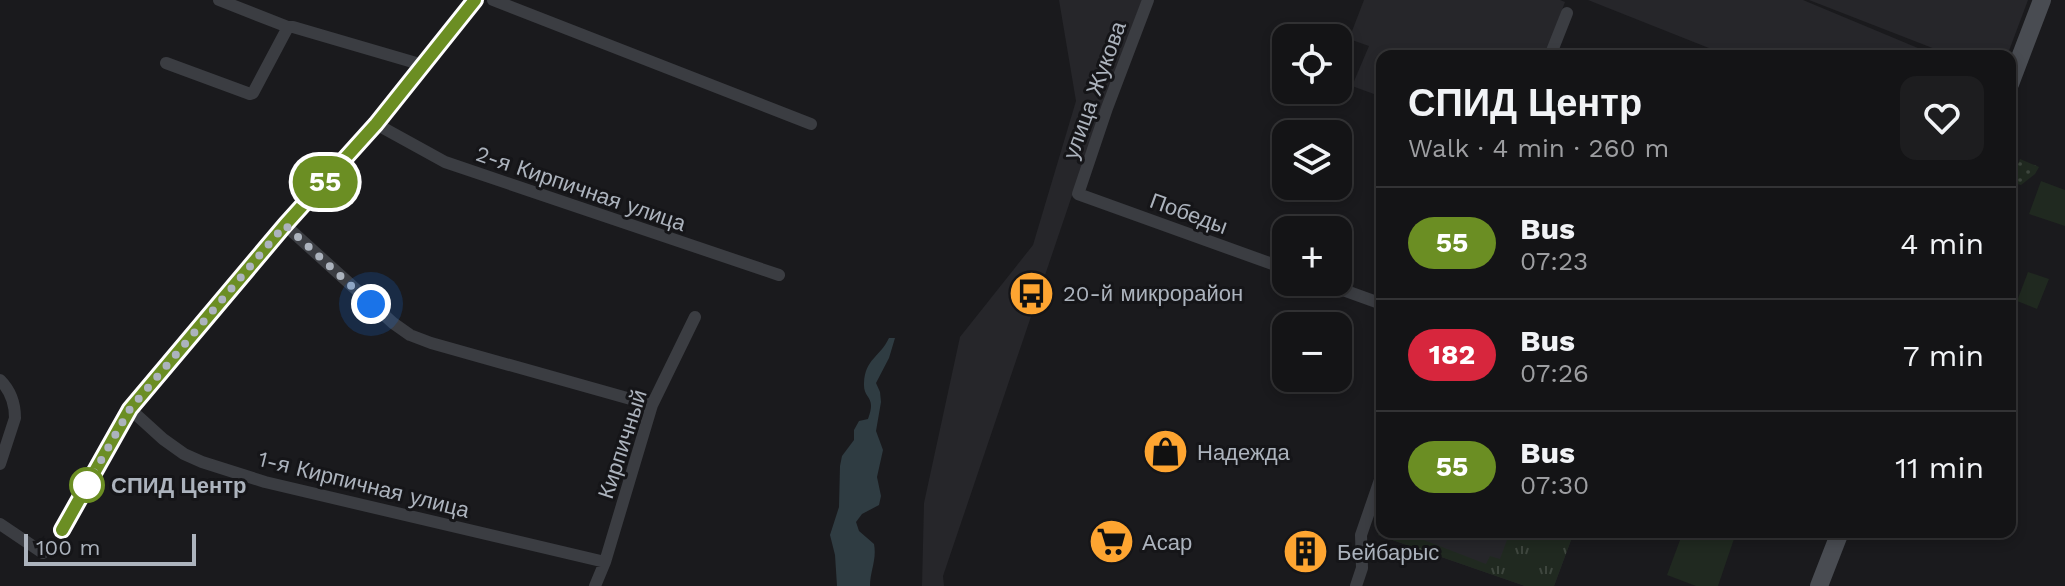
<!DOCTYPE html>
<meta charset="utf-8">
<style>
body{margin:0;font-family:"Work Sans",sans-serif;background:#1d1d1f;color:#f1f3f6;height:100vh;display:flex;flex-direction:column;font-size:30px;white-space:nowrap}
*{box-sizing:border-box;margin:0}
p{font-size:26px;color:#9d9ea1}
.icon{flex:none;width:44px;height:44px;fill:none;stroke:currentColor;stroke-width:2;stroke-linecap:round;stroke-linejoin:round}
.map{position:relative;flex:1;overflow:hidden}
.details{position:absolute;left:1376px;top:50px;width:640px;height:488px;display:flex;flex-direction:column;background:#141416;border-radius:16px;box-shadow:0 4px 12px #0003,0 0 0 2px #333335}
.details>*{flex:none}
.badge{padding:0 16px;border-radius:26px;font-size:28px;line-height:52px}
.controls{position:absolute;left:1272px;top:24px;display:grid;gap:16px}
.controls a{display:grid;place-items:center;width:80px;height:80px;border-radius:16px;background:#141416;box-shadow:0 4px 12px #0003,0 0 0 2px #333335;font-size:40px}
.scale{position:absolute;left:24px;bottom:20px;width:172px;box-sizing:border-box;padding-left:8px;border:4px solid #acb3bd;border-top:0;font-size:22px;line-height:28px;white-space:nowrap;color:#acb3bd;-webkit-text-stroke:6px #151518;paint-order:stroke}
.you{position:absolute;width:40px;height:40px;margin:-20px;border:6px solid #fff;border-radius:50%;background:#1a73e8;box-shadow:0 0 0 12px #1a73e833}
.map>.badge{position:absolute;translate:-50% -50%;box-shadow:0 0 0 4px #fff}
.round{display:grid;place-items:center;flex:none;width:84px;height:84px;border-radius:16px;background:#1d1d1f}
.summary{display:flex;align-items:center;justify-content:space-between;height:136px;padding:0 32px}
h1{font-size:38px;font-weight:700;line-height:60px}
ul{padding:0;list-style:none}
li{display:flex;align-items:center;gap:24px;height:112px;padding:0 32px;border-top:2px solid #333335}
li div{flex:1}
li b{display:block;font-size:30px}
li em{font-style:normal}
li .badge{min-width:88px;font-weight:700;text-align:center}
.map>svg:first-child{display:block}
.built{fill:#26262a}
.grass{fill:url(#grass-tufts)}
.park{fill:#202920}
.garden{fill:url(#garden-dots)}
.water{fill:#2f3c42}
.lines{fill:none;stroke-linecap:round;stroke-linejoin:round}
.street{stroke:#3b3d42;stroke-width:12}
.secondary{stroke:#494c52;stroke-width:18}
.line-casing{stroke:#fff;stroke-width:18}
.line{stroke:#6b8e23;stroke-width:12}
.walk{stroke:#acb3bd;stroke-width:8;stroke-dasharray:0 14.4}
.stop-dot{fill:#fff;stroke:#6b8e23;stroke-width:4}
.labels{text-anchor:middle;stroke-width:6;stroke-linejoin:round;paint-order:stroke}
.street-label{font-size:22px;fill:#acb3bd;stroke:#151518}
.poi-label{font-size:22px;fill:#acb3bd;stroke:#151518;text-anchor:start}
.stop-label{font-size:22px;font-weight:bold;fill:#acb3bd;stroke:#151518;text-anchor:start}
</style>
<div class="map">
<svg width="2065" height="586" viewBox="0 0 2065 586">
<defs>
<pattern id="grass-tufts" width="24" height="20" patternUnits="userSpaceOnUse" patternTransform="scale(2)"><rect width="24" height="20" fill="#202920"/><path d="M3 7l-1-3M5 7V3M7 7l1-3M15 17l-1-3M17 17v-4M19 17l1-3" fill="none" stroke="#3e463e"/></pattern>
<pattern id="garden-dots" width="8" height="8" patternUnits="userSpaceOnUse" patternTransform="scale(2)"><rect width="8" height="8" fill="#202920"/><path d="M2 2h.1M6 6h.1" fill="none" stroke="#3e463e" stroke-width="1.8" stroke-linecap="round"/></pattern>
</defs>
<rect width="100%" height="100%" fill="#1a1a1d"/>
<path class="built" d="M1059 0H1142L1102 107 943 576 944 586H922L924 503 960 337 1033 245 1076 101Z
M1364 0H1560L1565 2 1545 56H1382V97L1352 86 1369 46 1349 39Z
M1588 0H1803L1937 56H1729Z
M1809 0H2028L2007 56H1953Z
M1382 526V532H1574L1554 586H1525L1378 535Z"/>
<path class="grass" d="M1382 526V532H1403L1486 564 1490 556 1500 559 1508 537 1499 532H1574L1554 586H1525L1378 535Z"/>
<path class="park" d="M2041 181 2065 190V226L2029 214Z
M2028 272 2049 279 2037 309 2017 301Z
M1683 532 1736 533 1718 586H1696L1667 575Z"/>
<path class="garden" d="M2020 159 2039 167 2035 174 2021 185 2011 182Z"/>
<path class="water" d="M889 338H895L889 358 876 383 880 392 881 402 876 431 883 450 877 477 881 496 879 505 862 514 856 522 859 531 874 544C877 560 870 571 870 586H837L835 555 830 535 839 507 840 466 842 456 854 440V430L859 421 868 419C877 395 863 400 864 383 865 359 880 357 889 338Z"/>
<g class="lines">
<path class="street" d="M219 0 288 27
M493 0 811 124
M1148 0 1107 108 1078 194 1286 269
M1550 56 1567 13
M166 63 250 94 253 93 288 27H293L423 65
M376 124 445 162 779 275
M285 225 393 323 410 335 431 343 652 405
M1321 282 1382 304
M0 380C10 390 15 403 15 418L0 464
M130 409 163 439 184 454 202 462 265 482 605 562
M0 524 43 553
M62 530 130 409 285 225 376 124 475 0
M595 586 605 562 652 405 695 317
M1356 586 1362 568 1361 535 1382 474"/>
<path class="secondary" d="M2010 84 2042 0
M1819 586 1840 532"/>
</g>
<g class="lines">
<defs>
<path id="line" d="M62 530 130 409 285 225 376 124 475 0"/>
</defs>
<use href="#line" class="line-casing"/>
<use href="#line" class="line"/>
<path class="walk" d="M87 485 130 409 285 225 371 304"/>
</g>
<defs>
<symbol id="bus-disc" viewBox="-11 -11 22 22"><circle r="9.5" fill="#fea531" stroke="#151518"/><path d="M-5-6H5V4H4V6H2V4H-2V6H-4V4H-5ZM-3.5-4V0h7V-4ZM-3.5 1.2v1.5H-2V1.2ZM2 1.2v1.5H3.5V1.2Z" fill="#111"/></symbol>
<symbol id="shop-disc" viewBox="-11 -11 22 22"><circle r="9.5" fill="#fea531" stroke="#151518"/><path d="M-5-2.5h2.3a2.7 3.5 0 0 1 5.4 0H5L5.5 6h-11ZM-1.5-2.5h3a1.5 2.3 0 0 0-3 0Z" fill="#111"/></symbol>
<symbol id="supermarket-disc" viewBox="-11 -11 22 22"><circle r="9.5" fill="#fea531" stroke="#151518"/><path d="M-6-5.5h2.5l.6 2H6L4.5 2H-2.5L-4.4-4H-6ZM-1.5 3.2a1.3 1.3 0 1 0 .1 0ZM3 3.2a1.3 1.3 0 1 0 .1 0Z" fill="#111"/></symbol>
<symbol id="building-disc" viewBox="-11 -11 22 22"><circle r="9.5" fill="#fea531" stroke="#151518"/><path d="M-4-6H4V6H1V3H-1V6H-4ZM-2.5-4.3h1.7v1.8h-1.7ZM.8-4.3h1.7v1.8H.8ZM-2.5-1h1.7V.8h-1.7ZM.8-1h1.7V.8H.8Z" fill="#111"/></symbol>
</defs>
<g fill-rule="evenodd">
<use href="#bus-disc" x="1006" y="268" width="51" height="51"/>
<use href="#shop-disc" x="1140" y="426" width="51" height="51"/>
<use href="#supermarket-disc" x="1086" y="516" width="51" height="51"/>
<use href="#building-disc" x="1280" y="526" width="51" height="51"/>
</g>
<circle class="stop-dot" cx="87" cy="485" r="16"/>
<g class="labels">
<g class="street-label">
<text transform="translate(1094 90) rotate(-70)" y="8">улица Жукова</text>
<text transform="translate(581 188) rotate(19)" y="8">2-я Кирпичная улица</text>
<text transform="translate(1189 213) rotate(20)" y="8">Победы</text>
<text transform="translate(622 444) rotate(-72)" y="8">Кирпичный</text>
<text transform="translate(364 484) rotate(14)" y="8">1-я Кирпичная улица</text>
</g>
<g class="poi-label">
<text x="1063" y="301">20-й микрорайон</text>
<text x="1197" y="460">Надежда</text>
<text x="1142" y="550">Асар</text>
<text x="1337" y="560">Бейбарыс</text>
</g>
<g class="stop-label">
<text x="111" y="493">СПИД Центр</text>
</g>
</g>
</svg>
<div class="controls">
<a><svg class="icon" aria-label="locate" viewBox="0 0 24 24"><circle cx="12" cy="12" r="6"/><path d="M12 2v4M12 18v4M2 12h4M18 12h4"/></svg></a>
<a><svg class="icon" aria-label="layers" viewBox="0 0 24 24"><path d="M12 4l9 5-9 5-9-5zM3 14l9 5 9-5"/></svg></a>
<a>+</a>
<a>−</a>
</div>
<div class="scale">100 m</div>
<div class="you" style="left:371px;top:304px"></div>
<b class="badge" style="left:325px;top:182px;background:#6b8e23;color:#fff">55</b>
<section class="details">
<div class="summary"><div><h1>СПИД Центр</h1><p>Walk · 4 min · 260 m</p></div><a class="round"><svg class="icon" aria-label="heart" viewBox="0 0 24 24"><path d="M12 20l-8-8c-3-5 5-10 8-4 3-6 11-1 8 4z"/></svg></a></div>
<ul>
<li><span class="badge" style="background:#6b8e23;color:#fff">55</span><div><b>Bus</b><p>07:23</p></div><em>4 min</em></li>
<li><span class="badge" style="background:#d7263d;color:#fff">182</span><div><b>Bus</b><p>07:26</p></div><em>7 min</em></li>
<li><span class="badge" style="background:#6b8e23;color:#fff">55</span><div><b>Bus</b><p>07:30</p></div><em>11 min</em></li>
</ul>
</section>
</div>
